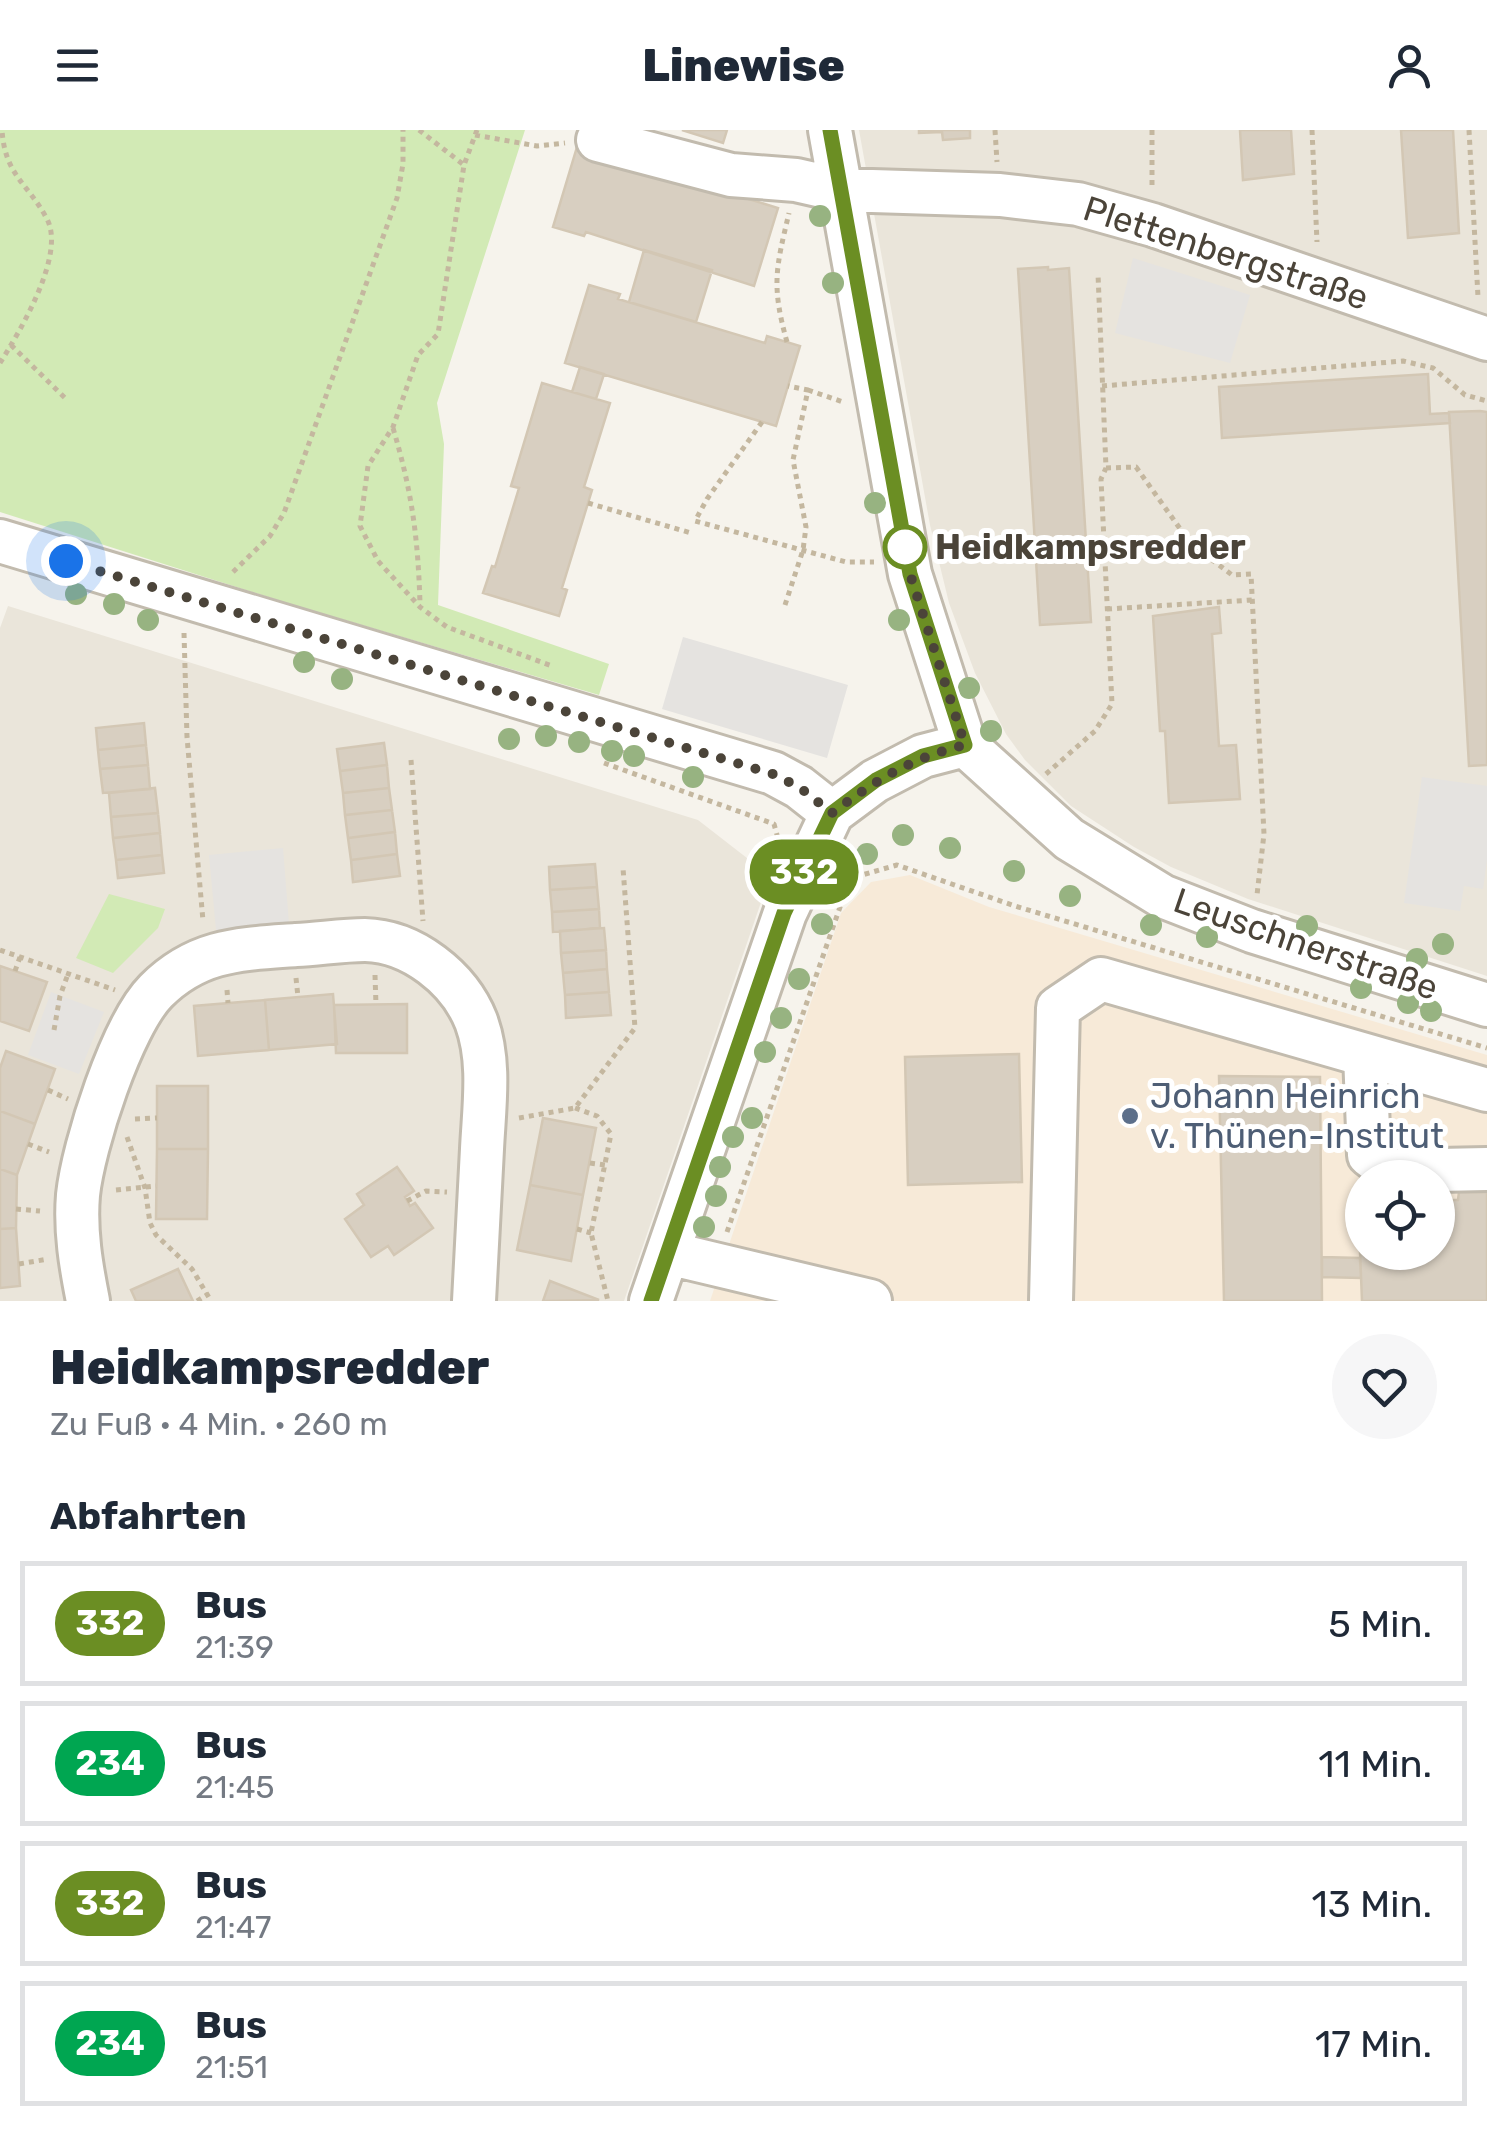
<!DOCTYPE html>
<html lang="de">
<meta charset="utf-8">
<style>
body{margin:0;font-family:Rubik,sans-serif;background:#f6f6f7;color:#1f2937;height:100vh;display:flex;flex-direction:column;font-size:38px;white-space:nowrap}
*{box-sizing:border-box;margin:0}
p{font-size:32px;color:#747a83}
.icon{flex:none;width:55px;height:55px;fill:none;stroke:currentColor;stroke-width:2;stroke-linecap:round;stroke-linejoin:round}
.map{position:relative;height:1171px;overflow:hidden}
.panel{display:flex;flex-direction:column;background:#fff;flex:1}
.panel>*{flex:none}
.badge{padding:0 20px;border-radius:32px;font-size:35px;line-height:65px}
.fabs{position:absolute;left:1345px;top:1030px;display:grid;gap:20px}
.fabs a{display:grid;place-items:center;width:110px;height:110px;border-radius:50%;background:#fff;box-shadow:0 2px 8px #0004;font-size:50px}
.you{position:absolute;width:50px;height:50px;margin:-25px;border:8px solid #fff;border-radius:50%;background:#1a73e8;box-shadow:0 0 0 15px #1a73e833}
.map>.badge{position:absolute;translate:-50% -50%;box-shadow:0 0 0 5px #fff}
h2{padding:0 50px;font-size:38px;line-height:90px}
.round{display:grid;place-items:center;flex:none;width:105px;height:105px;border-radius:52px;background:#f6f6f7}
.overview{display:flex;align-items:center;justify-content:space-between;height:170px;padding:0 50px}
h1{font-size:48px;font-weight:800;line-height:75px}
ul{padding:0;list-style:none}
li{display:flex;align-items:center;gap:30px;height:125px;margin:0 20px 15px;padding:0 30px;border:5px solid #e0e1e3;border-radius:0px}
li div{flex:1}
li b{display:block;font-size:38px}
li em{font-style:normal}
li .badge{min-width:110px;font-weight:700;text-align:center}
header{display:flex;justify-content:space-between;align-items:center;height:130px;padding:0 50px;background:#fff;font-size:45px;font-weight:800}
.map>svg:first-child{display:block}
.residential{fill:#eae5da}
.commercial{fill:#f7ead8;fill-rule:evenodd}
.green{fill:#d2eab5}
.parking{fill:#e5e3e0}
.building{fill:#d8cfc1;stroke:#d3c7b4;stroke-width:2.5}
.lines{fill:none;stroke-linecap:round;stroke-linejoin:round}
.minor-casing{stroke:#c2bbae;stroke-width:48}
.path{stroke:#c4b79f;stroke-width:5;stroke-dasharray:5 5;stroke-linecap:butt}
.minor{stroke:#fff;stroke-width:42}
.tree{fill:#97b381}
.line-casing{stroke:#fff;stroke-width:22}
.line{stroke:#6b8e23;stroke-width:15}
.walk{stroke:#4b4439;stroke-width:10;stroke-dasharray:0 18}
.stop-dot{fill:#fff;stroke:#6b8e23;stroke-width:5}
.service-dot{fill:#5c6f8a;stroke:#fff;stroke-width:4}
.labels{text-anchor:middle;stroke-width:10;stroke-linejoin:round;paint-order:stroke}
.street-label{font-size:35px;fill:#4b4439;stroke:#fff}
.stop-label{font-size:35px;font-weight:bold;fill:#4b4439;stroke:#fff;text-anchor:start}
.service-label{font-size:35px;fill:#4e5e75;stroke:#fff;text-anchor:start}
</style>
<header><svg class="icon" aria-label="menu" viewBox="0 0 24 24"><path d="M4 6h16M4 12h16M4 18h16"/></svg>Linewise<svg class="icon" aria-label="person" viewBox="0 0 24 24"><circle cx="12" cy="8" r="4"/><path d="M4 21q1-7 8-7t8 7"/></svg></header>
<div class="map">
<svg width="1487" height="1171" viewBox="0 0 1487 1171">
<rect width="100%" height="100%" fill="#f6f3ec"/>
<path class="residential" d="M859 0H1487V846L1248 769 1171 737 1134 717 1071 676 1025 630 1006 604 975 543 949 473 930 395Z
M8 476 698 690 770 746 624 1171H0V498Z"/>
<path class="commercial" d="M910 745 989 777 1487 925V1171H710L841 783 871 752ZM1362 1048H1438V1122H1362Z"/>
<path class="green" d="M0 0H525L437 273 444 314 438 475 609 534 599 565 287 473 0 382Z
M109 764 165 779 158 798 113 843 76 828Z"/>
<path class="parking" d="M1133 128 1250 165 1230 233 1115 203Z
M683 507 848 555 827 628 662 579Z
M1422 647 1487 656V730L1483 759 1464 756 1460 781 1404 773Z
M283 718 289 794 216 800 209 725Z
M51 862 104 882 79 944 28 925Z"/>
<path class="building" d="M682 0H727L723 13Z
M919 0H970V8L943 10 942 2 919 3Z
M1240 0H1291L1294 44 1243 50Z
M1401 0H1453L1459 103 1408 108Z
M577 17 778 78 754 156 586 102 584 106 553 97Z
M644 120 712 140 696 192 629 172Z
M1048 137V140L1069 138 1091 492 1040 495 1018 139Z
M589 155 620 164 618 169 765 213 767 206 800 216 776 296 565 233Z
M580 237 604 244 596 269 572 262Z
M1428 244 1430 284 1449 283 1450 293 1222 308 1219 257Z
M542 253 610 273 584 357 592 360 562 458 567 460 559 486 483 463 492 436 495 437 519 358 511 356Z
M1480 281 1487 282V635L1469 636 1449 282Z
M1219 477 1221 503 1212 504 1219 616 1236 615 1240 669 1169 673 1165 601H1160L1153 486Z
M144 593 146 615 98 620 96 598Z
M384 613 387 635 340 641 337 619Z
M146 615 148 635 100 639 98 620Z
M148 635 150 659 103 663 100 639Z
M387 635 389 658 343 663 340 641Z
M155 658 158 683 111 687 109 663Z
M389 658 392 680 345 685 343 663Z
M392 680 395 702 348 708 345 685Z
M158 683 160 703 113 708 111 687Z
M395 702 397 724 351 730 348 708Z
M160 703 162 725 116 730 113 708Z
M397 724 400 746 353 752 351 730Z
M162 725 164 743 118 748 116 730Z
M595 734 597 757 550 760 549 737Z
M597 757 599 779 552 782 550 760Z
M599 779 600 798 553 802 552 782Z
M604 798 606 820 561 823 560 801Z
M606 820 607 839 563 843 561 823Z
M0 836 47 852 29 901 0 891Z
M607 839 609 862 565 865 563 843Z
M609 862 611 885 566 888 565 865Z
M333 864 337 914 269 920 265 870Z
M265 870 269 920 198 926 194 876Z
M407 874V923H336L334 875Z
M6 921 55 939 35 994 0 981V938Z
M1019 924 1022 1052 908 1055 905 927Z
M1219 946 1320 947 1322 1171H1224Z
M157 956H208V1019H157Z
M0 981 35 994 17 1045 0 1039Z
M543 988 596 998 583 1065 530 1055Z
M157 1019H208L207 1089H156Z
M397 1037 414 1061 405 1067 410 1076 415 1073 433 1098 394 1125 388 1116 371 1127 345 1089 364 1075 357 1064Z
M0 1039 17 1045 16 1098 0 1099Z
M530 1055 583 1065 571 1131 517 1120Z
M1459 1062H1487V1171H1362L1358 1072 1362 1071V1122H1438V1070H1458Z
M16 1098 20 1156 0 1158V1099Z
M1322 1127 1360 1128 1361 1148 1322 1147Z
M178 1139 193 1171H136L131 1160Z
M550 1151 599 1170 543 1171Z"/>
<g class="lines">
<defs>
<path id="minor" d="M830 0 910 444 965 615 1069 709 1162 766 1252 801 1487 875
M598 10 731 45 796 50 840 60 1000 65 1078 74 1153 95 1487 209
M0 411 773 643 799 657 832 683
M1365 925 1369 1025 1390 1041 1487 1039
M668 1123 870 1171
M88 1171C81 1136 75 1101 78 1065 83 1016 122 895 156 861 198 819 241 819 296 815 319 814 342 810 365 810 412 811 459 848 476 891 491 931 484 977 482 1019 479 1070 477 1120 474 1171
M651 1171 785 783 832 683 875 651 923 626 965 615
M1051 1171 1058 878 1101 849 1487 960"/>
</defs>
<use href="#minor" class="minor-casing"/>
<path class="path" d="M419 0 464 35
M477 0 464 35 438 204 418 225 393 297 368 336 360 396 378 431 420 477 447 497 552 536
M995 0 997 32
M1152 0V57
M1312 0 1317 112
M1469 0 1478 167
M475 5 537 16 565 13
M787 212C771 155 776 138 789 83
M11 215 66 269
M0 233C20 201 66 125 47 89 28 53 5 46 2 0
M1102 256 1403 231 1433 238 1465 265 1487 271
M808 260 843 272
M762 292 707 369 695 391 846 432H874
M393 298C412 362 418 407 420 474
M1106 338 1136 337 1191 414 1232 445 1251 444 1264 704 1257 765
M588 373 691 403
M233 442 270 406 284 383 397 68 403 34V0
M785 475 803 420 806 397 793 330 808 260 788 256
M1107 479 1252 470
M184 503 187 607 203 791
M411 630 423 791
M604 633 774 694 779 712
M1046 644 1095 601 1112 574 1101 349 1106 338 1098 144
M840 753 847 757 862 745 897 735 1015 776 1487 918
M0 820 115 860
M15 841 20 827
M375 845 376 875
M296 848 298 867
M227 860 228 873
M54 900 60 866 68 844
M48 960 68 969
M575 978 597 986 611 1004 591 1103 608 1171
M519 988 575 978 635 898 623 738
M135 989 157 988
M127 1007 145 1058 150 1093 156 1105 192 1139 211 1171
M28 1014 49 1022
M590 1033 605 1035
M116 1060 156 1056
M407 1071 426 1061 447 1062
M16 1079 40 1081
M577 1099 591 1103
M727 1102 847 757
M19 1134 48 1129
M197 1171 208 1164"/>
<use href="#minor" class="minor"/>
</g>
<g class="tree">
<circle cx="820" cy="86" r="11"/>
<circle cx="833" cy="153" r="11"/>
<circle cx="875" cy="373" r="11"/>
<circle cx="76" cy="464" r="11"/>
<circle cx="114" cy="474" r="11"/>
<circle cx="148" cy="490" r="11"/>
<circle cx="899" cy="490" r="11"/>
<circle cx="304" cy="532" r="11"/>
<circle cx="342" cy="549" r="11"/>
<circle cx="969" cy="558" r="11"/>
<circle cx="991" cy="601" r="11"/>
<circle cx="546" cy="606" r="11"/>
<circle cx="509" cy="609" r="11"/>
<circle cx="579" cy="612" r="11"/>
<circle cx="612" cy="621" r="11"/>
<circle cx="634" cy="626" r="11"/>
<circle cx="693" cy="647" r="11"/>
<circle cx="903" cy="705" r="11"/>
<circle cx="950" cy="718" r="11"/>
<circle cx="867" cy="724" r="11"/>
<circle cx="1014" cy="741" r="11"/>
<circle cx="1070" cy="766" r="11"/>
<circle cx="822" cy="794" r="11"/>
<circle cx="1151" cy="795" r="11"/>
<circle cx="1307" cy="796" r="11"/>
<circle cx="1207" cy="807" r="11"/>
<circle cx="1443" cy="814" r="11"/>
<circle cx="1417" cy="829" r="11"/>
<circle cx="799" cy="849" r="11"/>
<circle cx="1361" cy="858" r="11"/>
<circle cx="1408" cy="873" r="11"/>
<circle cx="1431" cy="881" r="11"/>
<circle cx="781" cy="888" r="11"/>
<circle cx="765" cy="922" r="11"/>
<circle cx="752" cy="988" r="11"/>
<circle cx="733" cy="1007" r="11"/>
<circle cx="720" cy="1037" r="11"/>
<circle cx="716" cy="1066" r="11"/>
<circle cx="704" cy="1097" r="11"/>
</g>
<g class="lines">
<defs>
<path id="line" d="M651 1171 784 783 832 683 876 650 923 626 965 615 910 444 830 0"/>
</defs>
<use href="#line" class="line-casing"/>
<use href="#line" class="line"/>
<path class="walk" d="M66 431 773 644 799 657 832 683C878 649 909 629 965 615L910 444 905 417"/>
</g>
<circle class="stop-dot" cx="905" cy="417" r="20"/>
<circle class="service-dot" cx="1130" cy="986" r="10"/>
<g class="labels">
<g class="street-label">
<text transform="translate(1226 123) rotate(18)" y="12">Plettenbergstraße</text>
<text transform="translate(1306 814) rotate(19)" y="12">Leuschnerstraße</text>
</g>
<g class="stop-label">
<text x="935" y="429">Heidkampsredder</text>
</g>
<g class="service-label">
<text x="1150" y="978">Johann Heinrich<tspan x="1150" dy="40">v. Thünen-Institut</tspan></text>
</g>
</g>
</svg>
<div class="fabs">
<a><svg class="icon" aria-label="locate" viewBox="0 0 24 24"><circle cx="12" cy="12" r="6"/><path d="M12 2v4M12 18v4M2 12h4M18 12h4"/></svg></a>
</div>
<div class="you" style="left:66px;top:431px"></div>
<b class="badge" style="left:804px;top:742px;background:#6b8e23;color:#fff">332</b>
</div>
<section class="panel">
<div class="overview"><div><h1>Heidkampsredder</h1><p>Zu Fuß · 4 Min. · 260 m</p></div><a class="round"><svg class="icon" aria-label="heart" viewBox="0 0 24 24"><path d="M12 20l-8-8c-3-5 5-10 8-4 3-6 11-1 8 4z"/></svg></a></div>
<h2>Abfahrten</h2>
<ul>
<li><span class="badge" style="background:#6b8e23;color:#fff">332</span><div><b>Bus</b><p>21:39</p></div><em>5 Min.</em></li>
<li><span class="badge" style="background:#00a651;color:#fff">234</span><div><b>Bus</b><p>21:45</p></div><em>11 Min.</em></li>
<li><span class="badge" style="background:#6b8e23;color:#fff">332</span><div><b>Bus</b><p>21:47</p></div><em>13 Min.</em></li>
<li><span class="badge" style="background:#00a651;color:#fff">234</span><div><b>Bus</b><p>21:51</p></div><em>17 Min.</em></li>
</ul>
</section>
